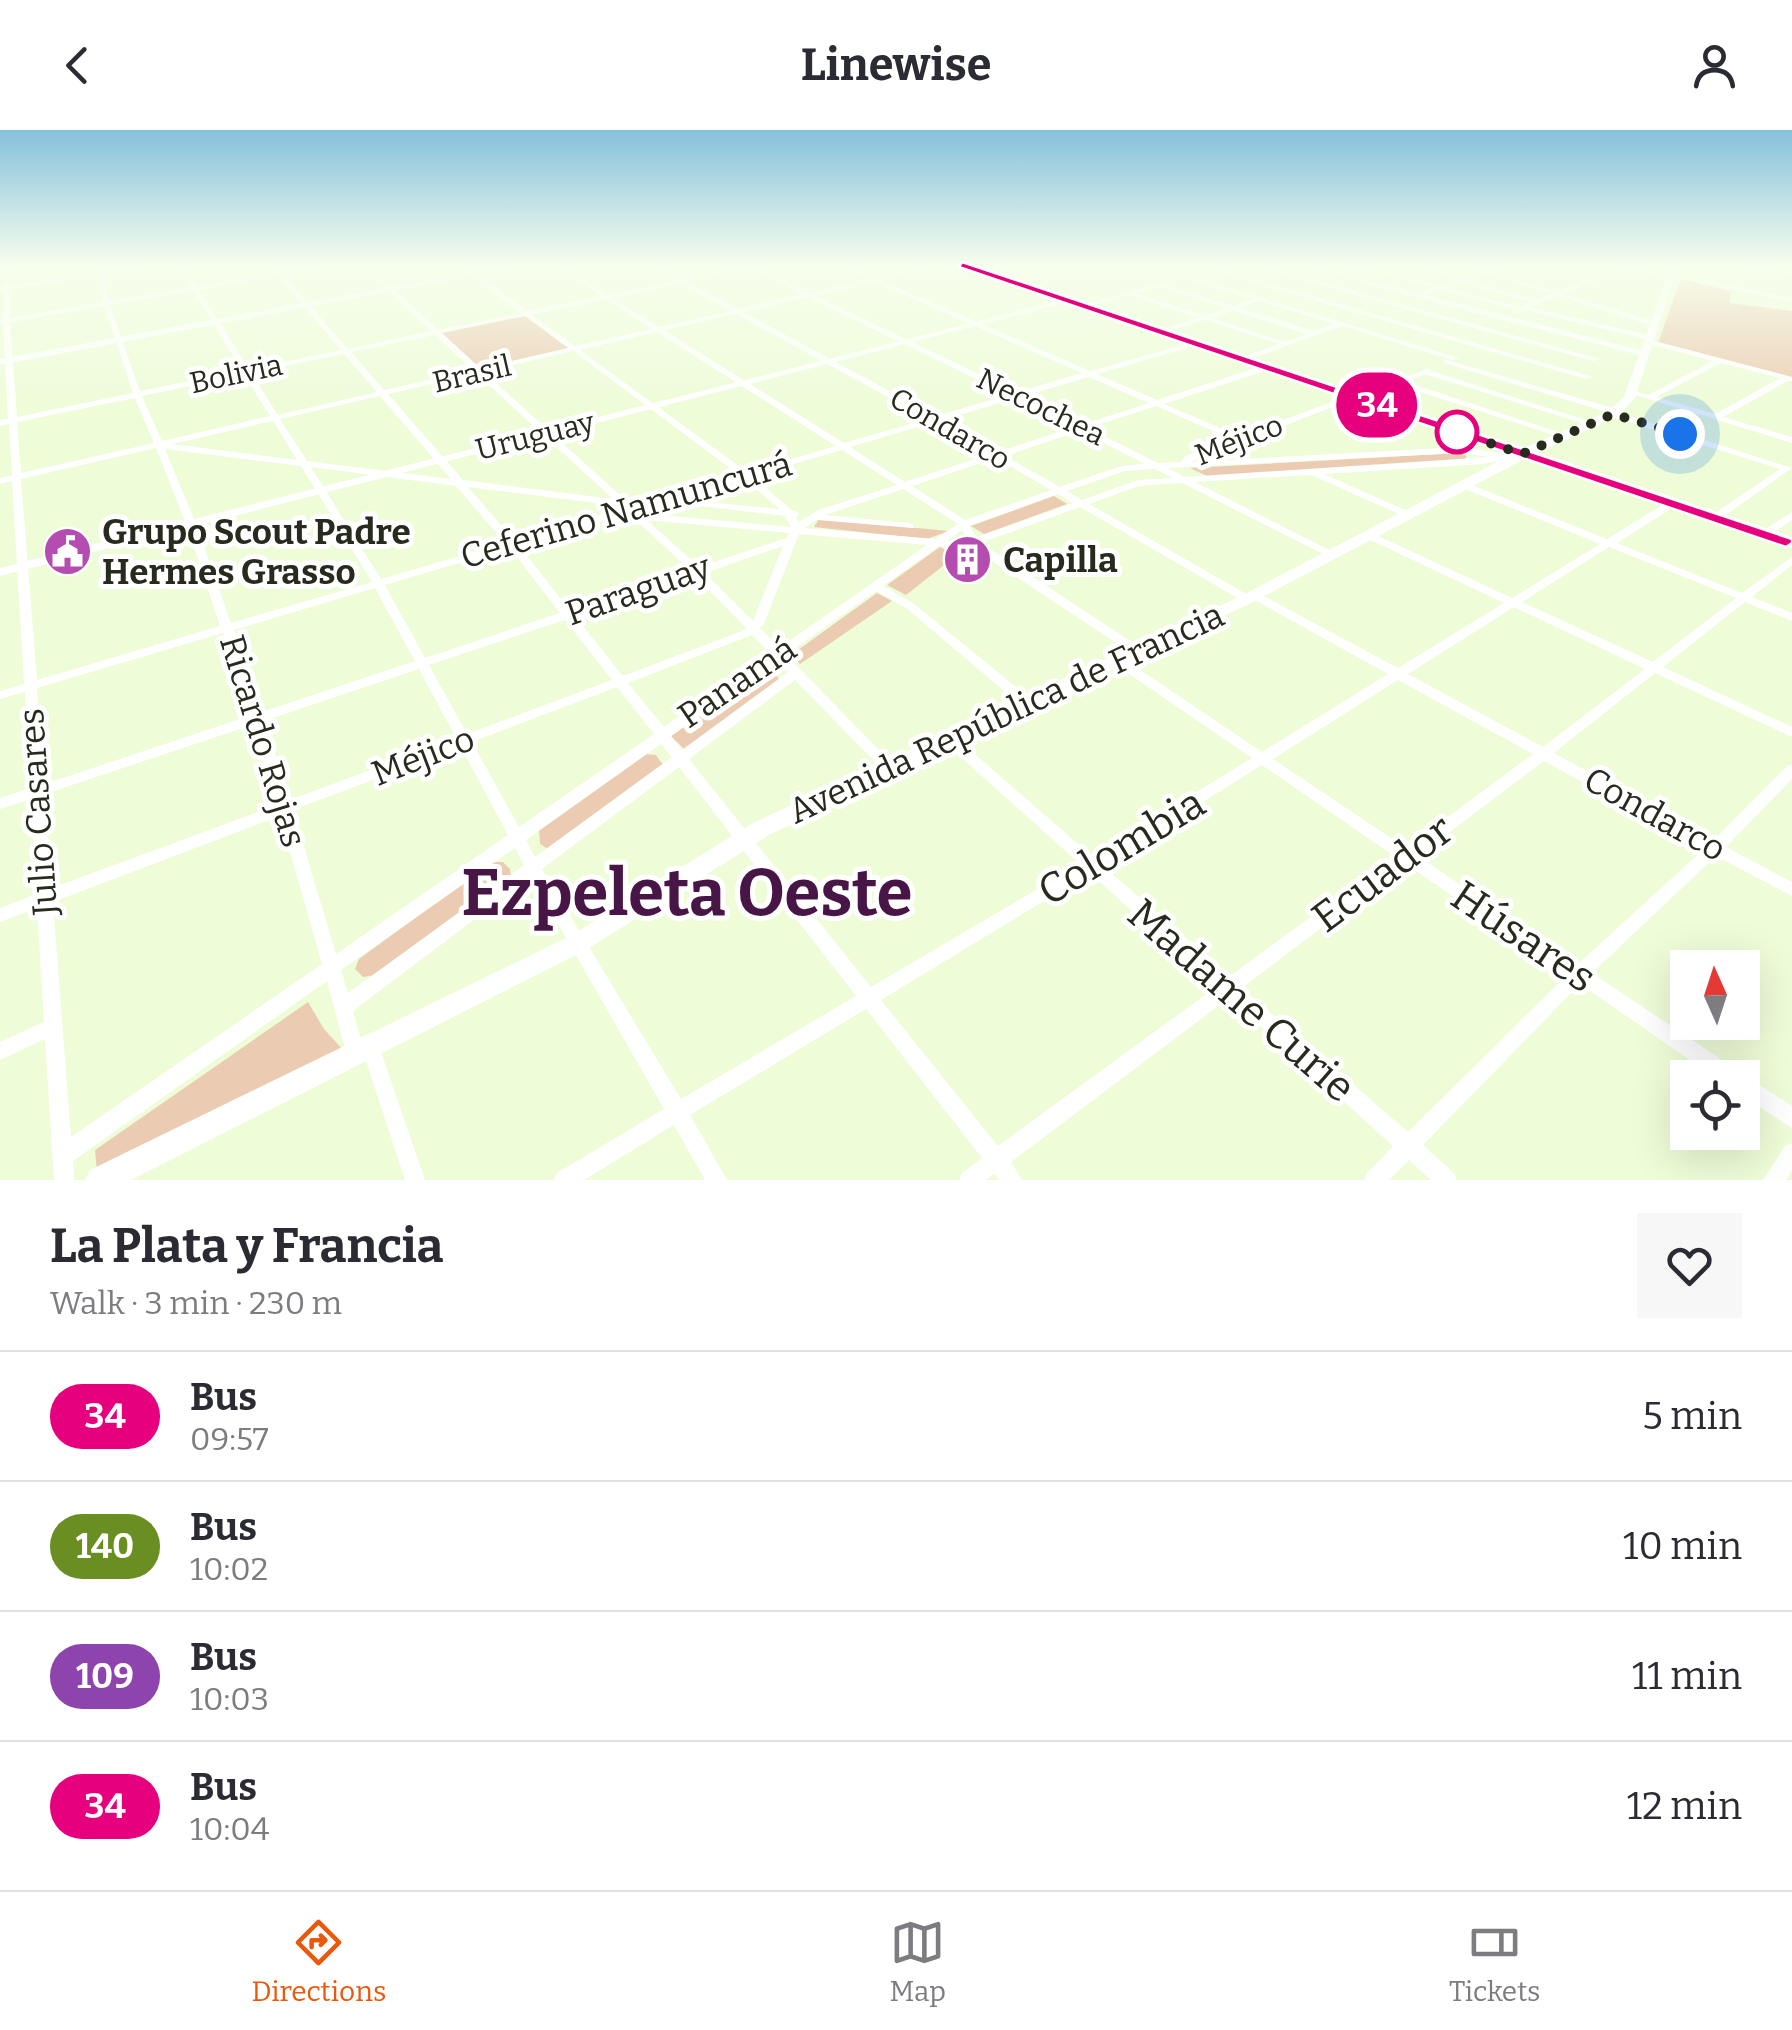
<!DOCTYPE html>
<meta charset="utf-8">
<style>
body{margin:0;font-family:Bitter,serif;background:#f7f7f7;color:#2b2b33;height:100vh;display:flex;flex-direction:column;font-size:38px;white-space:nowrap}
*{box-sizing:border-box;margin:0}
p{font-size:32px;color:#7c7c81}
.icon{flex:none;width:55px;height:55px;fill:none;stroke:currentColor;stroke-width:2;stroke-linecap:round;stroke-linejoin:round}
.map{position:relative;height:1050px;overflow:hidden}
.side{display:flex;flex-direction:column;background:#fff;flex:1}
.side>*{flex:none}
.badge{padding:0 20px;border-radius:32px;font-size:35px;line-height:65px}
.needle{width:65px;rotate:357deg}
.buttons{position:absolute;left:1670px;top:820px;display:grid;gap:20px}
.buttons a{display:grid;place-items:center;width:90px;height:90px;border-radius:0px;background:#fff;box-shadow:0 10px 40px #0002;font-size:50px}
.you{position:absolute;width:50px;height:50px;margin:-25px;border:8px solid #fff;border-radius:50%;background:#1a73e8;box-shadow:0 0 0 15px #1a73e833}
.map>.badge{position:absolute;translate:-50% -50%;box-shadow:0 0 0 5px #fff}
.round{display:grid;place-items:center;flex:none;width:105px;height:105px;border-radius:0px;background:#f7f7f7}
.head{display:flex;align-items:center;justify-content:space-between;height:170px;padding:0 50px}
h1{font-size:48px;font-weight:700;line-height:75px}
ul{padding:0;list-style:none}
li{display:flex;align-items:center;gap:30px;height:130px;padding:0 50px;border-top:2px solid #e1e1e2}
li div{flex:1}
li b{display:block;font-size:38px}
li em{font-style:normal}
li .badge{min-width:110px;font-weight:700;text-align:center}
header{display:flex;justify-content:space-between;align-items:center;height:130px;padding:0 50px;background:#fff;font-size:45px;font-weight:700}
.menu{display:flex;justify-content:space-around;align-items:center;height:140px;border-top:2px solid #e1e1e2;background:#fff;font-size:28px;color:#7c7c81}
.menu a{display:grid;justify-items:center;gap:5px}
.menu .on{color:#ea580c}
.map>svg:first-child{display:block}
.green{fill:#ebccb2}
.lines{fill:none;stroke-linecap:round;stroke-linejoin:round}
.minor{fill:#fff;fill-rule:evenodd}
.tertiary{fill:#fff;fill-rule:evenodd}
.secondary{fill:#fff;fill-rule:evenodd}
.primary{fill:#fff;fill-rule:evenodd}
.line{fill:#e6007e;stroke:#fff;stroke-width:2.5}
.walk{stroke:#272b1e;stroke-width:10;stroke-dasharray:0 18}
.stop-dot{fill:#fff;stroke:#e6007e;stroke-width:5}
.labels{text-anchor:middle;stroke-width:10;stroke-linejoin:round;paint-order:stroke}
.far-street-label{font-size:30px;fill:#272b1e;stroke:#fff}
.street-label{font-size:35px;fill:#272b1e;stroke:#fff}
.poi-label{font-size:35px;font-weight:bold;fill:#272b1e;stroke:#fff;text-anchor:start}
.near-street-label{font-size:42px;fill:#272b1e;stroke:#fff}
.near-town-label{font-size:65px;font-weight:bold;fill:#481646;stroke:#fff}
</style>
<header><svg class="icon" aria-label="back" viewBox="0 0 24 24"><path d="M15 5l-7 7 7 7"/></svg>Linewise<svg class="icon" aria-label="person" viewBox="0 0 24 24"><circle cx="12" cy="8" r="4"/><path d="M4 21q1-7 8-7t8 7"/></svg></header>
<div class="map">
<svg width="1792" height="1050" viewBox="0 0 1792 1050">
<rect width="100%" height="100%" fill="#eefcd8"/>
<path class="green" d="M1681 149 1731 161 1729 173 1792 181V249L1658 213Z
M527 184 574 220 480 242 438 202Z
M1459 323 1467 326 1464 330 1207 346 1190 338Z
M1054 366 1067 374 984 404 971 396Z
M819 389 949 401 927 409 814 397Z
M940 417 957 425 906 465 887 455Z
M877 463 892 471 800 534 791 525Z
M770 538 780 550 684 619 671 606Z
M644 624 656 625 663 635 548 719 540 714 539 700Z
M492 732H503L510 739 511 748 375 845 363 847 355 839 359 829Z
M308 872 324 899 342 919 97 1041 95 1020Z"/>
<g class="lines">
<path class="minor" d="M7 134H13L12 155 97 142 95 134H101L103 142 150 134H168L103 145 109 171 191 157 183 134H189L197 156 275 143 268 134H275L281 142 327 134H343L284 145 348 219 431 201 359 134H366L438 200 521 183 456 134H464L528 181 601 166 551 134H559L608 165 676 151 647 134H655L683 149 755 134H769L757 138 809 163 868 149 836 134H845L875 148 933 134H946L881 150 1090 241 1197 211V215L1097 244 1157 270 1265 235H1271V239L1164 274 1239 306 1351 265 1358 267 1191 332 1460 317 1502 323 1525 322V326L1484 334 1324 344 1412 383 1413 385 1408 388 1311 345 1195 352 1337 424 1338 426 1333 429 1182 353 1139 356 1089 374 1248 465 1254 462 1258 463 1398 538 1504 473 1366 408V404H1374L1512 468 1600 414 1463 358V354H1469L1607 409 1669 371H1677V375L1617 413 1742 463 1792 427V435L1752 467 1792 483V491L1745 472 1663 537 1792 597V607L1655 543 1554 623 1714 710 1787 636 1792 635V649L1726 717 1792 752V766L1716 726 1592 843 1740 942 1741 945 1749 948 1792 976V998L1742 966V948H1716L1580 854 1423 1015 1454 1043 1457 1050H1431L1409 1030 1389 1050H1364L1367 1043 1393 1016 1229 868 1011 1032 1022 1050H999L994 1044 986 1050H959L962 1043 982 1028 866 879 690 985 727 1050H705L674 995 584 1050H554L557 1043 664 979 531 747 353 881 362 913 363 910 370 907 377 910 379 916 425 1050H405L364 925 362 929 355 932 348 929 346 923 327 851 73 1031 74 1050H54L45 909 0 930V912L44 892 37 778 0 792V778L37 764 31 669 0 679V668L30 658 25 562 0 569V561L24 554 12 351 0 354V348L12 345 9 294 0 296V290L8 289 3 194H0V190L3 189 5 160 0 161V157L5 156ZM750 139 802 164 738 179 688 152ZM97 146 103 172 10 188 12 159ZM278 146 341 220 249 239 199 160ZM874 152 1082 243 1017 262 815 166ZM681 154 731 181 659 197 612 168ZM193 161 242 240 140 261 110 175ZM807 167 1009 265 936 286 743 182ZM605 169 652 199 575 216 532 185ZM104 176 133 263 17 287 10 192ZM736 184 928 289 844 313 664 200ZM525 186 568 218 480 238 442 203ZM657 202 836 316 747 342 580 220ZM435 205 473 240 384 260 351 222ZM573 221 738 344 632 376 484 242ZM344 224 377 262 278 285 251 243ZM477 244 613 369 463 350 388 264ZM244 245 270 286 162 311 142 266ZM1089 247 1149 273 1081 295 1024 266ZM380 266 451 349 307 331 280 289ZM135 268 154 313 21 343 17 292ZM1016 268 1073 297 998 322 943 290ZM1156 276 1231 309 1185 326 1181 332 1158 333 1088 298ZM273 291 297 330 172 314ZM934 292 990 324 905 352 850 317ZM1080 301 1145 334 1121 336 1060 357 1005 326ZM156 318 188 399 220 496 37 550 21 349ZM165 319 301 336 372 452 231 493 198 399ZM842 320 897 355 818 380 799 392 796 387 799 384 798 382 793 381 752 346ZM1460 323 1489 327 1185 347 1168 338ZM996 328 1051 360 965 390 912 356ZM311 337 456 356 505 413 381 449ZM1155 339 1172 348 1138 350 1082 370 1067 361 1125 341ZM744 349 780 379 677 369ZM468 357 621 376 623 378 514 410ZM903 359 958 394 935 409 804 398 817 390 913 398 914 396 909 393 825 385ZM1058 364 1073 373 977 407 969 396ZM666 372 785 386 791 397 640 383 637 380ZM1080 377 1243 471 1247 472 1253 469 1388 544 1262 622 1121 527H1113L1111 530 1113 533 1252 628 1092 726 954 606H944L942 609 944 612 1080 734 871 857 689 629 795 550 883 640H893L895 637 893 634 786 525 876 461 906 478 1021 575H1031L1033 572 1031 569 914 474 883 456 939 416 974 419 1133 524H1141L1143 521 1141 518 981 413ZM628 383 690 440 570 480 519 416ZM647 390 789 403 787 408 699 437ZM962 400 968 410 963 412 947 411ZM799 404 927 415 779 518 760 498 764 494ZM783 416 753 491 705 443ZM1609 417 1736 468 1653 532 1522 472ZM510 418 560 483 425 528 385 455ZM695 446 746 498 742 501 623 546 575 486ZM375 458 415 531 262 582 234 500ZM1514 477 1645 539 1543 617 1408 544ZM565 490 612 550 467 604 429 535ZM223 503 249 586 45 654 37 558ZM752 505 770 523 664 597 628 553ZM778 531 788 542 682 620 671 606ZM419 539 456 608 290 670 264 591ZM1398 550 1533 624 1406 718 1273 629ZM617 557 654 604 519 697 472 612ZM252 595 277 675 52 758 45 664ZM661 614 672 627 535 727 526 710ZM461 617 508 705 336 824 293 680ZM1544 631 1704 719 1578 834 1418 726ZM1262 635 1394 726 1230 846 1102 735ZM679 637 856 866 681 969 542 739ZM280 686 322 834 71 1007 53 772ZM515 718 524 735 348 863 341 840ZM1406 734 1567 845 1408 1002 1242 858ZM1090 743 1216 857 998 1016 881 870Z
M1151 134C1165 134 1179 143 1192 143 1206 143 1219 134 1234 134L1219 139 1593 247 1586 249 1212 141 1193 147 1459 228 1452 230 1342 196 1251 229 1247 227 1248 225 1279 214 1205 190 1166 202V198L1198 188 1129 165 1092 176 1089 174 1185 145ZM1186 149 1253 169 1233 176 1165 155ZM1158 157 1226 178 1205 186 1136 163ZM1260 171 1334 194 1314 201 1240 178ZM1233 181 1307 204 1286 212 1212 188Z
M1244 134H1256L1600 229 1593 231Z
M1296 134C1310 134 1324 142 1337 141 1349 141 1358 134 1370 134L1367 136 1441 156 1456 149 1399 134H1411L1465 148 1481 142 1458 134C1469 134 1481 141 1491 139 1500 138 1506 134 1516 134L1494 142 1557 162 1617 137 1616 136 1618 134 1671 148 1669 151 1624 139 1564 164 1657 192 1658 194 1654 196 1558 166 1530 177 1652 206 1651 210 1792 247V251H1788L1723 287 1792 307V313L1626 262 1630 260 1648 265 1713 231 1645 213 1646 209 1524 180 1513 182 1514 179 1441 160 1426 165 1647 222 1648 224 1644 226 1414 167ZM1360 138 1434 158 1418 163 1343 144ZM1488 144 1551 164 1536 170 1469 151ZM1462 153 1530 172 1520 177 1448 158ZM1721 233 1780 248 1715 284 1656 267Z
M1651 134H1663L1676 139 1673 141Z
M1722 134H1740L1792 142V146Z
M1671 143 1792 168V172L1669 146Z
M1444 229 1620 280V283L1792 338 1726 385H1718V381L1780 339 1610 286V283L1444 233Z
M1428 238 1431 241 1595 293 1588 295 1425 244 1406 252 1567 305 1560 307 1398 255 1369 267 1362 265Z
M1792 382V390L1775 402H1767V398Z
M1792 1013V1041L1786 1050H1763L1785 1016Z"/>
<path class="tertiary" d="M1066 169 1073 171 0 446V438Z"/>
<path class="secondary" d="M515 134H535L0 235V229Z
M1671 134H1679L1635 268 1617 287 1536 323 1253 472 769 705 586 820 131 1050H85L90 1040 570 806 753 693 1241 466 1526 317 1609 281 1624 267Z"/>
<path class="primary" d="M957 134H973L1792 407V418Z"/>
</g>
<linearGradient id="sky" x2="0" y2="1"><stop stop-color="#85c1dc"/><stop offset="0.48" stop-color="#f7feed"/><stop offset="1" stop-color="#f7feed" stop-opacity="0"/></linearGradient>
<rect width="1792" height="281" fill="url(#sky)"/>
<path class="line" d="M962 132 1792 409V413L1786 417 959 137Z"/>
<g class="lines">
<path class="walk" d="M1457 302 1522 324 1613 284 1680 304"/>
</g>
<defs>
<symbol id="civic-disc" viewBox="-11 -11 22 22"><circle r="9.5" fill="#b54caf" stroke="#fff"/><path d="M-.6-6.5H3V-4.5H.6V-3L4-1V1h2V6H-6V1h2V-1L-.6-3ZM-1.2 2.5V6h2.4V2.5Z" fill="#fff"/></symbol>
<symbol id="building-disc" viewBox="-11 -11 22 22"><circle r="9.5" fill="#b54caf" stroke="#fff"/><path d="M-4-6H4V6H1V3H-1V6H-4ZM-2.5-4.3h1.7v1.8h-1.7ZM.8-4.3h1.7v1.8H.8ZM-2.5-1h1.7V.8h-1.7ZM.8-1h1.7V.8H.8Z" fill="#fff"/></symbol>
</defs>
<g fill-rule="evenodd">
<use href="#civic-disc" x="40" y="394" width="55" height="55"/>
<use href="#building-disc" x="940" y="402" width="55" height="55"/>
</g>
<circle class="stop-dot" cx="1457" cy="302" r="20"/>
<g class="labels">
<g class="far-street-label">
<text transform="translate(236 244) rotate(-12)" y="10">Bolivia</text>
<text transform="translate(472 244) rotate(-13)" y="10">Brasil</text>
<text transform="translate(1041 277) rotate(26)" y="10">Necochea</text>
<text transform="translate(950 299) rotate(30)" y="10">Condarco</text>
<text transform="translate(535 306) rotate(-14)" y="10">Uruguay</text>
<text transform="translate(1239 310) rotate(-21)" y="10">Méjico</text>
</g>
<g class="street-label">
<text transform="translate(626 380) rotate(-16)" y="12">Ceferino Namuncurá</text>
<text transform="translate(638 460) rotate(-19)" y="12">Paraguay</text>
<text transform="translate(737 552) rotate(-34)" y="12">Panamá</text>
<text transform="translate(1006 583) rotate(-25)" y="12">Avenida República de Francia</text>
<text transform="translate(263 611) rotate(73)" y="12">Ricardo Rojas</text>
<text transform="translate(423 626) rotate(-21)" y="12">Méjico</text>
<text transform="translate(38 682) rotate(-94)" y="12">Julio Casares</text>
<text transform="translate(1655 684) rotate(29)" y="12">Condarco</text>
</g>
<g class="poi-label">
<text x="102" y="414">Grupo Scout Padre<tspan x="102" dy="40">Hermes Grasso</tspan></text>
<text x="1003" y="442">Capilla</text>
</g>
<g class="near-street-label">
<text transform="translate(1121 716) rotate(-31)" y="15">Colombia</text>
<text transform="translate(1382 743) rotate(-37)" y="15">Ecuador</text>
<text transform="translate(1524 806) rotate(34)" y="15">Húsares</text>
<text transform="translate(1242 870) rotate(41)" y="15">Madame Curie</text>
</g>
<g class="near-town-label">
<text x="687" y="785">Ezpeleta Oeste</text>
</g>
</g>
</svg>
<div class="buttons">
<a><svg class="needle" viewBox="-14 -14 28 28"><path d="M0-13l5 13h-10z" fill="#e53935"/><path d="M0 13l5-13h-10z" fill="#7c7c81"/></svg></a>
<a><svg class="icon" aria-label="locate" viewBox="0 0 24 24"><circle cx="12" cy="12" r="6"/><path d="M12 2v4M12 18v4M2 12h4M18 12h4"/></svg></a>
</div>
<div class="you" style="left:1680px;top:304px"></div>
<b class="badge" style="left:1377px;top:275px;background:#e6007e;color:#fff">34</b>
</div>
<section class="side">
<div class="head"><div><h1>La Plata y Francia</h1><p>Walk · 3 min · 230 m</p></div><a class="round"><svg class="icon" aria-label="heart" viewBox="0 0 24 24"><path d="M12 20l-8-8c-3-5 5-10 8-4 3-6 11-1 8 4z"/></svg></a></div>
<ul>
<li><span class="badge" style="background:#e6007e;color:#fff">34</span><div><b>Bus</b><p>09:57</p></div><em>5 min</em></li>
<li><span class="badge" style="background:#6b8e23;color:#fff">140</span><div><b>Bus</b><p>10:02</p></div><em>10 min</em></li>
<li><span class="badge" style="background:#8e44ad;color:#fff">109</span><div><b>Bus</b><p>10:03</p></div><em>11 min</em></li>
<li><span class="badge" style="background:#e6007e;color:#fff">34</span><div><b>Bus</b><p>10:04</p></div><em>12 min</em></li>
</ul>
</section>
<nav class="menu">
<a class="on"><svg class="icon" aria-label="directions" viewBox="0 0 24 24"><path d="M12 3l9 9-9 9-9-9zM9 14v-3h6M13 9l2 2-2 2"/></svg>Directions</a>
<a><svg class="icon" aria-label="map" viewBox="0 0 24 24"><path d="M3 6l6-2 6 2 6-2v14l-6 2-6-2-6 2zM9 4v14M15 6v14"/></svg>Map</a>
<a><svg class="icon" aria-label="tickets" viewBox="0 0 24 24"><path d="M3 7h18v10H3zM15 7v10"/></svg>Tickets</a>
</nav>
